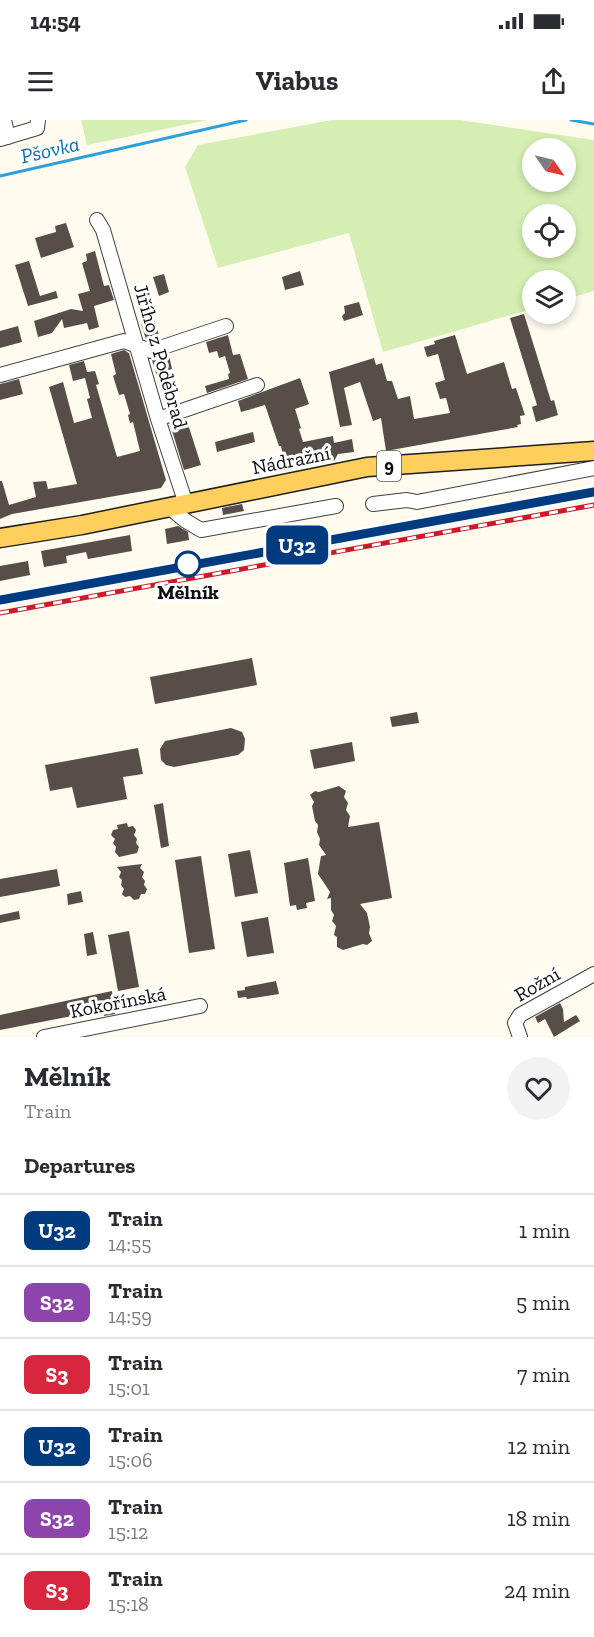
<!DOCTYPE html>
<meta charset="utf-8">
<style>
body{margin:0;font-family:"Zilla Slab",serif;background:#f2f2f3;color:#2b2b33;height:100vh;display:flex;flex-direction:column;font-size:22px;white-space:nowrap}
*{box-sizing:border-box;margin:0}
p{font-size:20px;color:#7c7c81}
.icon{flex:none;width:33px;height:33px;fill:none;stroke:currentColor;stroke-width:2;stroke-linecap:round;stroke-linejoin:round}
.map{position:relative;height:917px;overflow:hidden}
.side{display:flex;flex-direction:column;background:#fff;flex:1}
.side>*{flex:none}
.badge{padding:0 12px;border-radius:9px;font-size:21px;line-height:39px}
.needle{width:39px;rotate:124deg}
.buttons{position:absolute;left:522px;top:18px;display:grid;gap:12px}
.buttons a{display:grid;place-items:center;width:54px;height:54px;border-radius:50%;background:#fff;box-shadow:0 3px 9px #0003;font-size:30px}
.map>.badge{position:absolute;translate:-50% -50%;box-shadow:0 0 0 3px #fff}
h2{padding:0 24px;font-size:22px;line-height:54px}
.round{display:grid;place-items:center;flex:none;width:63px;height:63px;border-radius:32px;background:#f2f2f3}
.overview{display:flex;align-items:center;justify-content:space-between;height:102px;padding:0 24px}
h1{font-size:28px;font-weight:700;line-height:45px}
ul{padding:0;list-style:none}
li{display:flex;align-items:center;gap:18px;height:72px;padding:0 24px;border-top:2px solid #e1e1e2}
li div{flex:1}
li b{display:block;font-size:22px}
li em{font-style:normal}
li .badge{min-width:66px;font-weight:700;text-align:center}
.status{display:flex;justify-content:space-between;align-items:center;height:42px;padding:0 30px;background:#fff;direction:ltr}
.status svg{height:16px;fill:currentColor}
header{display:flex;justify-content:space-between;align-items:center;height:78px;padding:0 24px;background:#fff;font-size:27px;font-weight:700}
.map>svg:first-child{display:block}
.green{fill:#d5eeb3;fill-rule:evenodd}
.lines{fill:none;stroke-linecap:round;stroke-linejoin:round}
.stream{stroke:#2d9fda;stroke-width:3}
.building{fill:#574e49}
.minor-casing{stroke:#404040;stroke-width:16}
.major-casing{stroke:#1e1e1e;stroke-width:21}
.minor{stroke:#fff;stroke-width:14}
.major{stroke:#ffcf5e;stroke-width:18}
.rail-casing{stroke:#cb182b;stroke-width:5}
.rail{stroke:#fff;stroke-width:3;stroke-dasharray:9;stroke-linecap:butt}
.line-casing{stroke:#fff;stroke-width:14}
.line{stroke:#003b80;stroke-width:9}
.stop-dot{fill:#fff;stroke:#003b80;stroke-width:3}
.labels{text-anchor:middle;stroke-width:6;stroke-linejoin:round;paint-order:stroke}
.shield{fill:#fff;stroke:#565656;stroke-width:1.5}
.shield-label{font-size:18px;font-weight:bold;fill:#0d0d0d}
.street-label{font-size:20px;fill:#0d0d0d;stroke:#fff}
.stop-label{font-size:20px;font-weight:bold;fill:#0d0d0d;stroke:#fff}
.water-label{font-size:21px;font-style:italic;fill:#0b6eab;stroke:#fff}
</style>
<div class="status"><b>14:54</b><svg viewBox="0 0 49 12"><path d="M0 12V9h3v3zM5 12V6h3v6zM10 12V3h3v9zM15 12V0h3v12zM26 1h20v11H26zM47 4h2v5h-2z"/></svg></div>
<header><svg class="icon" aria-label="menu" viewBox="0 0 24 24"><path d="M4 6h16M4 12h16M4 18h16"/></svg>Viabus<svg class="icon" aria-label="share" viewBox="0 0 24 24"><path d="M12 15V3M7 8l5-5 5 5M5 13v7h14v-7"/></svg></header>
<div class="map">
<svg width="594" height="917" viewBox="0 0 594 917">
<rect width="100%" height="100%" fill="#fffbee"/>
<path class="green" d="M81 0H208L87 25Z
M332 0H460L594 20V171L566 179V160H532V189L383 232 349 113 218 148 185 47 198 25ZM566 28V62H532V28ZM566 94V128H532V94Z"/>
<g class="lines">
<path class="stream" d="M571 0 594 4
M0 56 246 0"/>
</g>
<path class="building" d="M66 103 74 127 41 138 35 118 56 112 55 106Z
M95 131 104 166 109 165 114 180 94 186 99 207 89 210 87 203 64 208 62 199 52 213 38 217 34 201 71 189 83 191 78 174 90 171 82 143 87 141 86 134Z
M29 141 40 176 56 171 58 178 28 186 15 145Z
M300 151 304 165 285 170 282 157Z
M164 154 169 172 159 176 153 157Z
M359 182 363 195 344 201 342 196 345 193 344 186Z
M524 194 551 281 554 280 558 295 536 302 532 287 537 285 510 198Z
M154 200 159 215 146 219 141 204Z
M18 206 22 222 0 228V211Z
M228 215 233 235 240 234 248 259 207 273 205 266 229 259 228 254 230 253 225 236 219 238 217 231 209 233 206 222Z
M455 215 467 254 504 242 512 269 516 268 525 295 520 296 521 304 517 305 518 307 386 331 381 298 373 301 360 262 344 268 352 305 340 307 329 252 374 238 376 245 382 243 387 261H392L398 279 410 276 414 299 450 293 446 278 440 279 435 263 445 260 438 234 427 237 424 227 435 224 434 221Z
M124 230 129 233 166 360 161 368 12 394 0 399V361H2L9 385 36 377 33 362 46 361 48 369 77 364 49 267 63 262 74 303 92 298 87 279 90 278 85 258 73 261 69 245 84 241 87 252 95 251 99 264 96 265 117 337 140 331 133 302 130 303 128 295 130 294 124 274 119 275 113 256 116 254 111 234Z
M169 235 172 249 169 250 178 282 166 287 152 240Z
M300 258 309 284 295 289 301 308 299 309 303 322 333 316 334 323 352 319 354 332 338 334 334 341 286 350 281 326H279L265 285 241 292 238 281Z
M19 259 23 274 0 280V264Z
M185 299V302L187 301 201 345 184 350 170 304Z
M253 312 255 322 217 332 215 322Z
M242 384 244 391 223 395 222 388Z
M178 406 188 412 189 420 167 424 165 409Z
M130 415 132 431 88 439 86 432 66 436 67 443 44 447 41 431Z
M28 441 30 455 0 461V446Z
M252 538 257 565 155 584 150 557Z
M417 592 419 603 392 607 390 597Z
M231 608 242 612 245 619 244 630 238 635 174 647 166 645 161 640 160 629 165 621Z
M352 622 355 641 314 649 310 630Z
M138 628 143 654 123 657 127 679 77 688 72 667 50 671 45 645Z
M339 666 346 671 344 677 348 683 346 690 350 696 348 707 379 702 392 778 360 784 367 793 370 807 369 813 372 821 367 825 363 824 343 830 337 827V817L334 815 336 806 332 801 334 795 331 790V778L327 779 330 772 318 754 321 736 326 735 319 725 320 719 317 712 318 705 315 701 312 686 314 682 310 675 315 671 319 672Z
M163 683 169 726 161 728 154 685Z
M127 703 128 707 133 706 136 710 134 715 137 719 136 723 139 727 137 733 119 737 115 732 116 727 113 723 115 719 111 715 113 710 118 709 117 705Z
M250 730 258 773 235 777 228 734Z
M201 736 215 829 189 833 175 740Z
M308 738 315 781 306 783 307 788 297 790 296 785 290 786 284 743Z
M142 744 140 748 144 752 142 757 145 761 144 765 147 769 145 774H141L139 779 134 780 130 776 125 777 122 774 124 769 121 765 122 760 119 757 121 752 117 747Z
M57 749 60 766 0 777V759Z
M81 771 83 782 68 785 67 774Z
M19 791 20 799 0 803V795Z
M268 797 274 833 247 837 241 802Z
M129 811 139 867 118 871 108 815Z
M93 812 97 834 87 836 84 814Z
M276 861 279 874 247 879 246 877 238 878 237 871 245 870V867Z
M112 871 115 894 104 896 103 890 0 910V895Z
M560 883 563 889 564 902 576 895 580 901 554 917 545 899 538 903 535 897Z"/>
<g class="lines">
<defs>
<path id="minor" d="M4 0 8 17
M0 19 37 8 38 0
M97 100 103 110 158 299 186 384
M0 255 124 221 151 231 226 206
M158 299 257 265
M373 384 407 380 417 382 594 348
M169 387 186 401 201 410 336 386
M44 917 200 886
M520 917 515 903 520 895 594 854"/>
<path id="major" d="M0 418 82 405 367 347 594 331"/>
</defs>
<use href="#minor" class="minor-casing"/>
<use href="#major" class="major-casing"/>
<use href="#minor" class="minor"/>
<use href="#major" class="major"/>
<defs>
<path id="rail" d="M0 480 594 372
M0 493 594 385"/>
</defs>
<use href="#rail" class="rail-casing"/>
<use href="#rail" class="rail"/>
</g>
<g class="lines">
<defs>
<path id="line" d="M0 480 594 372"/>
</defs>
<use href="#line" class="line-casing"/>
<use href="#line" class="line"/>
</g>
<circle class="stop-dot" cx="188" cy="444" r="12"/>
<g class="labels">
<rect class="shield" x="377" y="331" width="24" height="30" rx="4.5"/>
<g class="shield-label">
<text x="389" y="352">9</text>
</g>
<g class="street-label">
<text transform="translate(161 236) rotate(74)" y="7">Jiřího z Poděbrad</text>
<text transform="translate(291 340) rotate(-11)" y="7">Nádražní</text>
<text transform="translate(537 864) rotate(-30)" y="7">Rožní</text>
<text transform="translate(118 882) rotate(-11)" y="7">Kokořínská</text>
</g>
<g class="stop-label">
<text x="188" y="479">Mělník</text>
</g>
<g class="water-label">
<text transform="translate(50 30) rotate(-13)" y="7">Pšovka</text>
</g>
</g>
</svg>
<div class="buttons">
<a><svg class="needle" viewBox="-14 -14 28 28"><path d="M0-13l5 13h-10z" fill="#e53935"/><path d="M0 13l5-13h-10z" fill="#7c7c81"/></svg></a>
<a><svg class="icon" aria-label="locate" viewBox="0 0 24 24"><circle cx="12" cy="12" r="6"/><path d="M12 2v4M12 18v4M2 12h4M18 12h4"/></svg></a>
<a><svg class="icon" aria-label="layers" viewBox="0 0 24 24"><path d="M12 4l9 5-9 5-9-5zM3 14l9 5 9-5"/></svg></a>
</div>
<b class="badge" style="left:297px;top:425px;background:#003b80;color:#fff">U32</b>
</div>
<section class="side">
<div class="overview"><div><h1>Mělník</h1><p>Train</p></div><a class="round"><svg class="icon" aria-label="heart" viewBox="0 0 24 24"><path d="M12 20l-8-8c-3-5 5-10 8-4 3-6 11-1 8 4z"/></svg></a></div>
<h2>Departures</h2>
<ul>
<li><span class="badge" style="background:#003b80;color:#fff">U32</span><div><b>Train</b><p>14:55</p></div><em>1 min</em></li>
<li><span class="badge" style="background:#8e44ad;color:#fff">S32</span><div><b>Train</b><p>14:59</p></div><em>5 min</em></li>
<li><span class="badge" style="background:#d7263d;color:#fff">S3</span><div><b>Train</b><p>15:01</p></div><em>7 min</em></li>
<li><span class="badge" style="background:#003b80;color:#fff">U32</span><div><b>Train</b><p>15:06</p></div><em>12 min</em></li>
<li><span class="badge" style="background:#8e44ad;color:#fff">S32</span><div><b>Train</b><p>15:12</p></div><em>18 min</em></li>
<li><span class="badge" style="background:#d7263d;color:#fff">S3</span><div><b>Train</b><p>15:18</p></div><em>24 min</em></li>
</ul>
</section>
